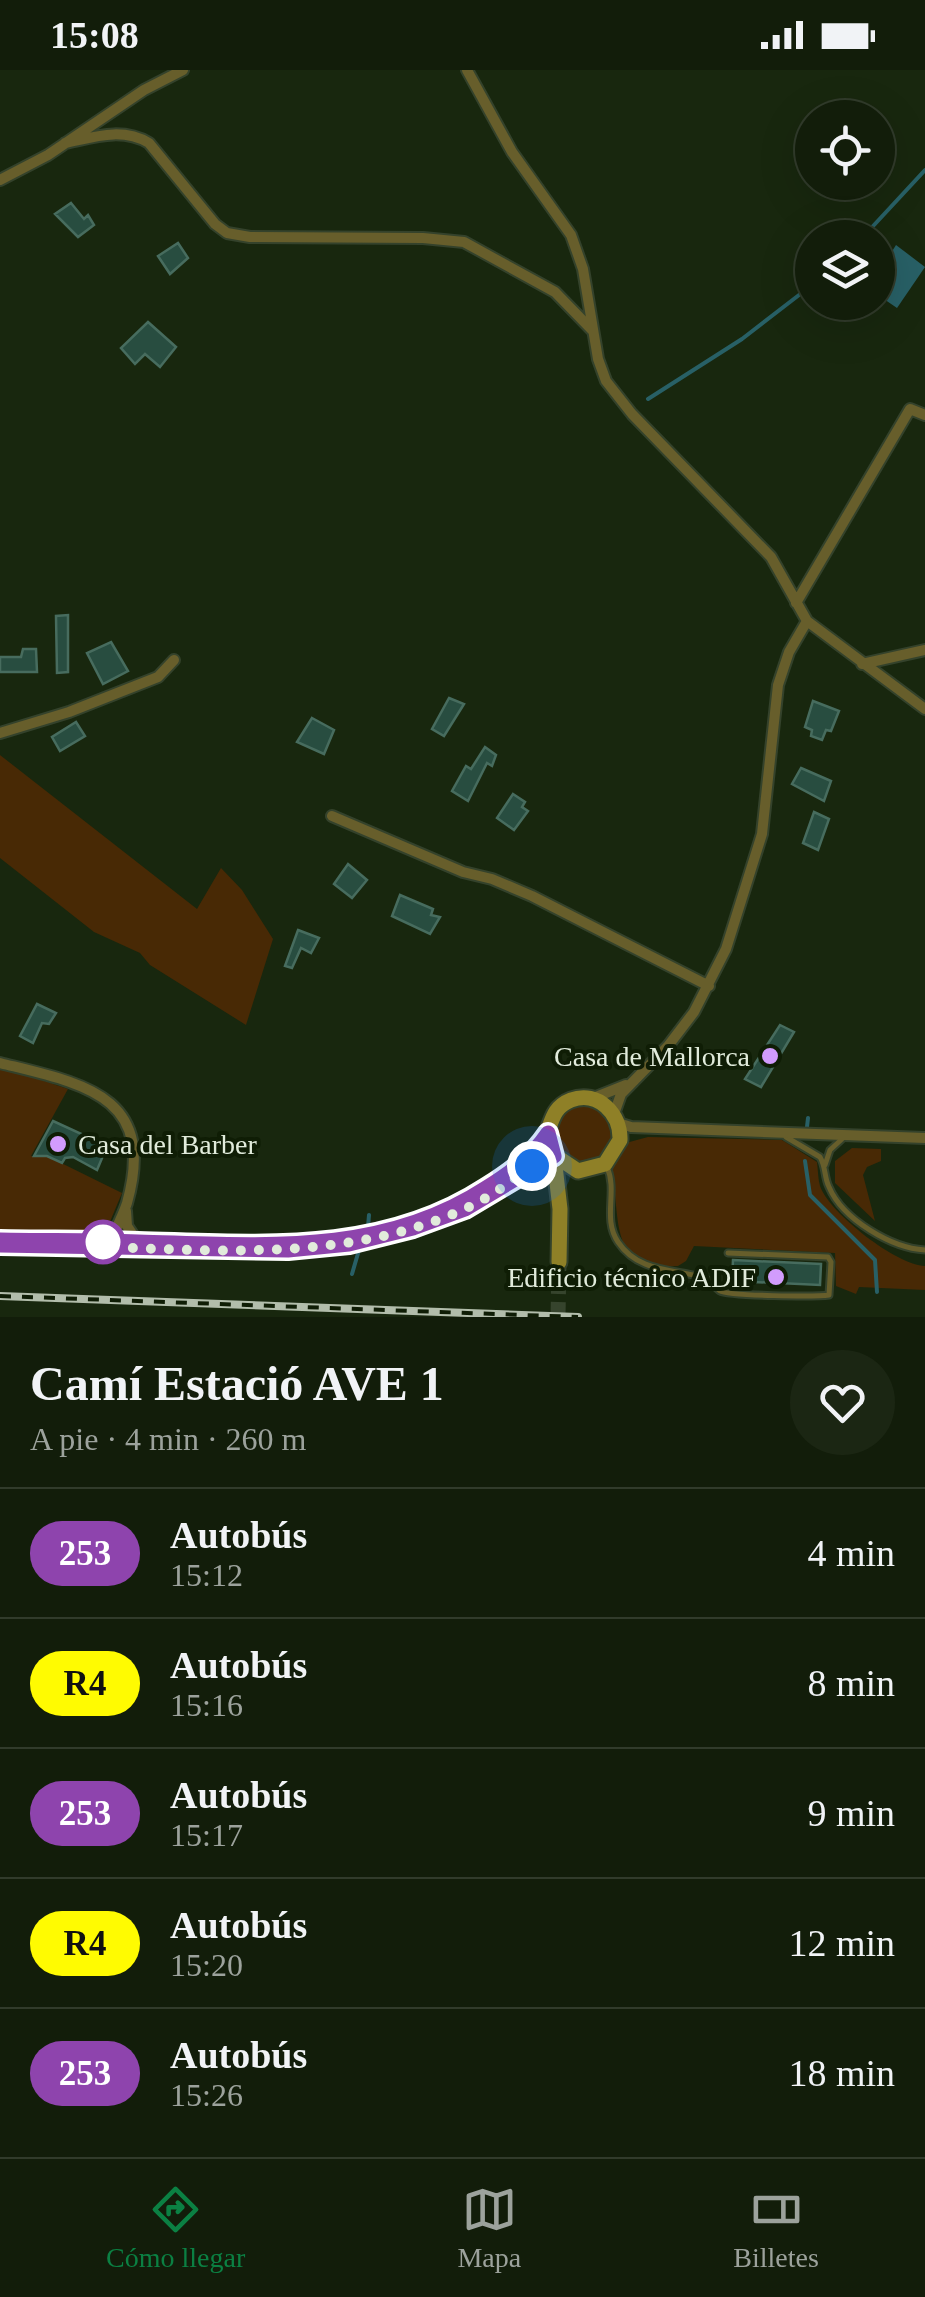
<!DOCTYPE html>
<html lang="es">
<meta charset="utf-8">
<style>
body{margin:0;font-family:"Times New Roman",serif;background:#1b2613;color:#f1f3f6;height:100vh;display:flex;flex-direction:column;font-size:38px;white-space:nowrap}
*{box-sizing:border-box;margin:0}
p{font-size:32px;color:#9ca29c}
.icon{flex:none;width:55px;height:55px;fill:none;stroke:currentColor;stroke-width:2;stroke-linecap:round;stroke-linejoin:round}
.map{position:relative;height:1247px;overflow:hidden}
.details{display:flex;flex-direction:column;background:#121d0a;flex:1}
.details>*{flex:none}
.badge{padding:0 20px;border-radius:32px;font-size:35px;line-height:65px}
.buttons{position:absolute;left:795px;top:30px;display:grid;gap:20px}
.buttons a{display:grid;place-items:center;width:100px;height:100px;border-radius:50%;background:#121d0a;box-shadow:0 10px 40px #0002,0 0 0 2px #313b2b;font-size:50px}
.you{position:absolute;width:50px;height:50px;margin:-25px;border:8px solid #fff;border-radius:50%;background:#1a73e8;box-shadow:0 0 0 15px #1a73e833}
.map>.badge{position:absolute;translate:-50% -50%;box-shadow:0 0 0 5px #fff}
.round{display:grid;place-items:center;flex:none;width:105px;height:105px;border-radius:52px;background:#1b2613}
.summary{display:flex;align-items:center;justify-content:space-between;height:170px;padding:0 30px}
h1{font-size:48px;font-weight:600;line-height:75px}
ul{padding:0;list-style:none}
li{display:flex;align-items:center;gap:30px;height:130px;padding:0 30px;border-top:2px solid #313b2b}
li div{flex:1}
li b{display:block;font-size:38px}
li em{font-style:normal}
li .badge{min-width:110px;font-weight:700;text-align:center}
.status{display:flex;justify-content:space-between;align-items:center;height:70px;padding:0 50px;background:#121d0a;direction:ltr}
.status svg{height:28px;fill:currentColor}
.tab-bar{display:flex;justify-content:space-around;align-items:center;height:140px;border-top:2px solid #313b2b;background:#121d0a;font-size:28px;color:#9ca29c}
.tab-bar a{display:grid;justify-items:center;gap:5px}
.tab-bar .selected{color:#0b8043}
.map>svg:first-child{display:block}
.green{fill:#482905}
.water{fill:#286066}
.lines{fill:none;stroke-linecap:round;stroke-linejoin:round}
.stream{stroke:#286066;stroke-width:4}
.building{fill:#284d40;stroke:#476c5e;stroke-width:2.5}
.secondary-tunnel{stroke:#36442d;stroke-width:15;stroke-dasharray:15 8;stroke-linecap:butt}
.lane-casing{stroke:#34422b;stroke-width:9}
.street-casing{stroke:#34422b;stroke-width:14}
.secondary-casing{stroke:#34422b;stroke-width:19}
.lane{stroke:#675e2b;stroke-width:5}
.street{stroke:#675e2b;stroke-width:10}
.secondary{stroke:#8f8027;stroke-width:15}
.rail-casing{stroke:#b2bdab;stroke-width:8}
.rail{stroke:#0f1d05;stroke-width:4;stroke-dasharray:11;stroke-linecap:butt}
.line-casing{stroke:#fff;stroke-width:22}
.line{stroke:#8e44ad;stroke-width:15}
.walk{stroke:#e1ebdb;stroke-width:10;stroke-dasharray:0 18}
.poi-dot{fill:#d29cfd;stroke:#0f1d05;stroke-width:4}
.stop-dot{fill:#fff;stroke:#8e44ad;stroke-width:5}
.labels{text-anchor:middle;stroke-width:8;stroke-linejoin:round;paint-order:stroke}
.poi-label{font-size:28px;fill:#e1ebdb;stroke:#0f1d05;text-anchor:end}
</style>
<div class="status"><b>15:08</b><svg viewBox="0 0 49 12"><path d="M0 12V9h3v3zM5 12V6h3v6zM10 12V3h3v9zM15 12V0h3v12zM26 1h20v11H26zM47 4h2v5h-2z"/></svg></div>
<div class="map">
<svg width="925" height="1247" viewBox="0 0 925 1247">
<rect width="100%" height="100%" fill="#18270e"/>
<path class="green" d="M0 685 197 839 221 798 242 820 273 869 246 955 150 895 140 883 94 862 0 788Z
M0 996 68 1019 31 1086H47L122 1123 104 1166 0 1165Z
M580 1031 607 1041 615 1077 587 1098 553 1078C547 1059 559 1049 571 1033Z
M648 1067 782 1070 817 1092C818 1100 818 1109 820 1116 830 1144 897 1195 925 1196V1220L859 1217 856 1224 836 1216 835 1183 694 1176 686 1191 678 1196C599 1202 626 1135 608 1095L622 1074Z
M852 1078 881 1079V1091L867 1097 863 1105 875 1151 835 1113V1091Z"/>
<path class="water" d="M896 175 925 197 897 238 878 225V204Z"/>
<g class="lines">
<path class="stream" d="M862 168 925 100
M648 329 742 269 812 215
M807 1057 808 1048
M805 1091 810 1125 875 1190 877 1222
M368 1157 369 1145
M352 1204 359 1180"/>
</g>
<path class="building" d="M71 133 84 149 88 145 94 155 78 167 55 144Z
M178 173 188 188 170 204 158 186Z
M148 252 176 277 160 297 145 284 135 294 121 278Z
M68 545V602L57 603 56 546Z
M111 572 128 601 103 614 87 583Z
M23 579H36L37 602H0V587H21Z
M449 628 464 634 444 666 432 659Z
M813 631 839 641 831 661 826 660 822 670 811 666 812 660 805 657Z
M312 648 334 660 324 684 297 672Z
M76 652 85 666 60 681 52 667Z
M485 677 496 685 492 696 487 693 468 731 452 721 466 696 471 699Z
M801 698 831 711 824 731 792 714Z
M513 724 525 732 522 737 528 741 514 760 497 748Z
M814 742 829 749 818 780 803 773Z
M348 794 367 810 352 828 334 814Z
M400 825 433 839 431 845 440 847 430 864 392 846Z
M298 860 319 868 311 883 301 878 292 898 285 896Z
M37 934 56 943 49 954 42 953 33 973 20 966Z
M780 955 794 962 761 1017 745 1009Z
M53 1051 99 1072 96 1078 105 1081 97 1100 73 1087 65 1088 62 1093 47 1086H34Z
M733 1190 821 1194 820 1215 732 1211Z"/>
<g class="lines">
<path class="secondary-tunnel" d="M558 1247 559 1192"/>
<defs>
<path id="lane" d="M786 1067 820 1087C826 1097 824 1107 829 1117 843 1150 892 1178 925 1180
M825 1095 830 1080 842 1069
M607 1097C618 1122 602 1148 618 1172 638 1202 672 1199 702 1207 711 1210 713 1216 720 1221 728 1226 817 1227 829 1225L831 1192 828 1187 728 1183"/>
<path id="street" d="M467 0 512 82 571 165 583 199 598 289 606 311 632 344 771 487 807 551 925 639
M65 73C94 67 122 57 149 73L215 154 227 163 250 167 423 168 464 172 555 222 593 261
M0 110 48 85 144 20 183 0
M796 533 910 339 925 345
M862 594 925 580
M0 663 69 642 158 607 174 590
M332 746 463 802 492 809 532 826 709 916
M0 993C84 1014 157 1025 127 1133 122 1148 114 1161 110 1176
M591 1029 626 1015
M614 1044 621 1024 668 976 694 942 726 879 762 764 778 615 789 582 807 551
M618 1053 631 1057 925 1068
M126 1141 127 1156 137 1171"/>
<path id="secondary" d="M554 1087 560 1139 559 1192
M0 1171 264 1176C353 1171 452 1159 521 1094 529 1086 541 1077 546 1066 552 1051 553 1037 571 1030 598 1020 621 1044 620 1070L605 1094 578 1101 554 1085"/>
</defs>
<use href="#lane" class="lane-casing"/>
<use href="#street" class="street-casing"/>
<use href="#secondary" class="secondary-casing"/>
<use href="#lane" class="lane"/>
<use href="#street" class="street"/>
<use href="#secondary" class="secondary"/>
<defs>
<path id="rail" d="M0 1226 578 1247"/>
</defs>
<use href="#rail" class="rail-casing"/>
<use href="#rail" class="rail"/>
</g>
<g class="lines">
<defs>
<path id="line" d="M0 1170C46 1171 92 1170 138 1172 258 1175 380 1187 486 1118 510 1103 531 1088 548 1063L554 1086 465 1139 413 1158 349 1174 288 1180 0 1175"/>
</defs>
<use href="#line" class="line-casing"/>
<use href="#line" class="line"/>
<path class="walk" d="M103 1172 102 1177C226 1181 352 1191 467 1138 491 1127 511 1111 532 1096"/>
</g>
<g class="poi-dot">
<circle cx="770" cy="986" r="10"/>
<circle cx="58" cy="1074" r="10"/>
<circle cx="776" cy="1207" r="10"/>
</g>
<circle class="stop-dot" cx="103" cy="1172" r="20"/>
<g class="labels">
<g class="poi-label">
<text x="750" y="996">Casa de Mallorca</text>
<text x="78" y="1084" text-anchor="start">Casa del Barber</text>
<text x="756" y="1217">Edificio técnico ADIF</text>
</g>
</g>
</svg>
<div class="buttons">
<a><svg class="icon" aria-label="locate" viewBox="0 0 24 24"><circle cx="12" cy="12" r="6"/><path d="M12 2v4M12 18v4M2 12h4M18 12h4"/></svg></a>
<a><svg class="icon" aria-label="layers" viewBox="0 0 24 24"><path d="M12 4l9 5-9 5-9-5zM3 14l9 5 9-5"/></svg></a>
</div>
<div class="you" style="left:532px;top:1096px"></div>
</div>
<section class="details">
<div class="summary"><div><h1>Camí Estació AVE 1</h1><p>A pie · 4 min · 260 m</p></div><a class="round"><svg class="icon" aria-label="heart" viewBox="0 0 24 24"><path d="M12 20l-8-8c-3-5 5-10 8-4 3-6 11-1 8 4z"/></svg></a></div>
<ul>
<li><span class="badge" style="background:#8e44ad;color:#fff">253</span><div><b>Autobús</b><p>15:12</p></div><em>4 min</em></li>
<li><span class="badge" style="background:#fffb01;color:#111">R4</span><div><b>Autobús</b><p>15:16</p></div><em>8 min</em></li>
<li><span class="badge" style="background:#8e44ad;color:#fff">253</span><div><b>Autobús</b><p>15:17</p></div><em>9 min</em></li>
<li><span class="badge" style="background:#fffb01;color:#111">R4</span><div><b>Autobús</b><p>15:20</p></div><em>12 min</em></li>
<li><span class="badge" style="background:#8e44ad;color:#fff">253</span><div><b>Autobús</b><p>15:26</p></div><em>18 min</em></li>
</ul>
</section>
<nav class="tab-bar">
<a class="selected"><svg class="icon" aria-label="directions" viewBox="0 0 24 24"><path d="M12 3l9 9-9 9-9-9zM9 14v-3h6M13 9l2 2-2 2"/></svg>Cómo llegar</a>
<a><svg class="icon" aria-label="map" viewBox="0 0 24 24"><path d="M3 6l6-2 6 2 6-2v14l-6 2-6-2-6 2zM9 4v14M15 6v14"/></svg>Mapa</a>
<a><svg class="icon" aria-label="tickets" viewBox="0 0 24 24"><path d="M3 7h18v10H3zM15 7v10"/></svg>Billetes</a>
</nav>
